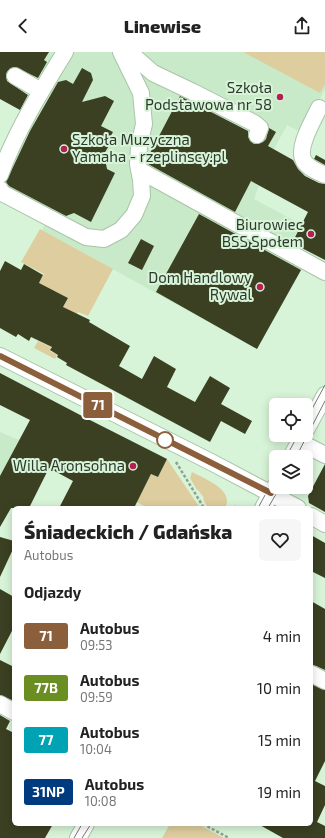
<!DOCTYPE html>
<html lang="pl">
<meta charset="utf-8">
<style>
body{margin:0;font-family:"Exo 2",sans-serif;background:#f6f6f6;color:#222;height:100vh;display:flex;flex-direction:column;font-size:15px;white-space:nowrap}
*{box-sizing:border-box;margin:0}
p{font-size:13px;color:#767676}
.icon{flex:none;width:22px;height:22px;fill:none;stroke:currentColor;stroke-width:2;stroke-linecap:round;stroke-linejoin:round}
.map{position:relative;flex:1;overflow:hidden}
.side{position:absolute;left:12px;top:454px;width:301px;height:320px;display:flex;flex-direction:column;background:#fff;border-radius:6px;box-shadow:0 2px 10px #0003}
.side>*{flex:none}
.badge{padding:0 8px;border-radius:3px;font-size:14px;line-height:26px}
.tools{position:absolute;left:269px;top:346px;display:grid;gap:8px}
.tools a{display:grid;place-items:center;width:44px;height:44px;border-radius:6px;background:#fff;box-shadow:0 2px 10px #0003;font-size:20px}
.map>.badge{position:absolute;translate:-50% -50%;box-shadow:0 0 0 2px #fff}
h2{padding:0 12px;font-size:15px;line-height:36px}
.round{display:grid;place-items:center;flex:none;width:42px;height:42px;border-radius:6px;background:#f6f6f6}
.overview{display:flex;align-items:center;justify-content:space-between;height:68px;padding:0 12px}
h1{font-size:19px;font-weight:800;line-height:30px}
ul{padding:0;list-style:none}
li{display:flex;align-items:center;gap:12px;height:52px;padding:0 12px}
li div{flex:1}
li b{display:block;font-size:15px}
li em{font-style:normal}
li .badge{min-width:44px;font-weight:700;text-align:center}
header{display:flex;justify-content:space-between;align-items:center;height:52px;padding:0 12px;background:#fff;font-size:18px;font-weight:800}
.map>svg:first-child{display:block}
.built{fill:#c8eac8}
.green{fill:#decd9e}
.building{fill:#3b4022}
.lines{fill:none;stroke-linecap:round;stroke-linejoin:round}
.minor-casing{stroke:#a9c4a8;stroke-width:18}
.path{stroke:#8ea38e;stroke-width:2.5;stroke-dasharray:3 2;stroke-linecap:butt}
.minor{stroke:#fff;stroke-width:16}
.tram{stroke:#6f806f;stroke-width:1}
.line-casing{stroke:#fff;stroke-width:9}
.line{stroke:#8b5e3c;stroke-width:6}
.poi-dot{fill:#b22151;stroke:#d8f4d8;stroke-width:1.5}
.stop-dot{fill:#fff;stroke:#8b5e3c;stroke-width:2}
.labels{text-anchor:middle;stroke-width:4;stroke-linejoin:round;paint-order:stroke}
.poi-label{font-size:15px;fill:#2e392e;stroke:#d8f4d8;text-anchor:end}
</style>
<header><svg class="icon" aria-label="back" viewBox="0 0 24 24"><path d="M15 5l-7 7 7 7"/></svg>Linewise<svg class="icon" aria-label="share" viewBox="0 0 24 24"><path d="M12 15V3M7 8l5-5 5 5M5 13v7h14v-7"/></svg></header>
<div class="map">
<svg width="325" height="786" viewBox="0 0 325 786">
<rect width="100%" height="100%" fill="#d8f4d8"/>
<path class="built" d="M49 0H325V37L317 53 302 81 287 73 255 132 259 134 254 147 301 172 290 193 303 215 257 297 42 178 45 172 0 148 3 107 45 21 42 19 47 10 44 8Z
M0 380 19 388 40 399 0 475Z"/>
<path class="green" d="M243 0H325V32L320 41Z
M40 177 113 217 88 264 78 260 69 276 56 269 68 246 55 239H35L44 222 21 210Z
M38 289 51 295 50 299 57 303 55 307 34 296Z
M167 407 200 456H148L135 449 141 442 151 422 158 425Z
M192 420C205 427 235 438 225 456H208L203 447 204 446 198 438H197L190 426Z
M170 772H198L224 786H162Z"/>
<path class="building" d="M0 0H49L44 8 47 10 38 26 15 15 11 16 7 20 6 24 7 29 28 43 20 58 0 47Z
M82 16 91 21 93 28 82 50 105 44 114 49 101 74 113 80 109 87 111 90 104 102 107 117 115 121 91 170 74 161 66 164 9 134 6 130 30 79 58 30 66 28 73 32Z
M180 44 248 79V84L250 89 254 92H258L263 90 266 87 269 76 276 80 268 94 293 108 298 117 305 124 319 131 325 132V208L292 191 308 160 251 129 235 160 148 112V105Z
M316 103 325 108V113L314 107Z
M199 162 301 218 257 297 156 240Z
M141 187 154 194 142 218 128 211Z
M5 209 21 218 24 212 43 223 39 231 68 246 63 255 90 268 89 270 130 294 119 314 142 327 154 304 176 317 167 335 195 350 210 324 230 336 221 352 252 369 245 382 221 369 210 390 66 313 67 311 57 305 58 303 50 298 52 295 31 285 29 289 18 282 16 285 0 276V219Z
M0 321 84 365 167 407 158 425 151 422 134 456H59L73 429 49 416 29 456H11L0 475V424L30 368 0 353Z
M325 412V460L309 451 308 444Z
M311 483 325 491V526L311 519Z
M0 485 14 489V495L0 525Z
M0 537 14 545V575L0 602Z
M311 549 325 557V618L316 614 311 613Z
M0 608 14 615V649L0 643Z
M311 632 325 638V709L315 729 325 734V753L317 770 325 774V786H283L258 772H311Z
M0 663 10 669 6 677 14 681V772H53L45 786H0Z"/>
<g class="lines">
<defs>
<path id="minor" d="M129 0 153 21 193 40 254 71 260 76 257 83
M15 24 41 39
M319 56C313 69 296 96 304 109 308 116 318 120 325 123
M139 118 325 220
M0 123C16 79 41 39 65 0
M0 137 2 141 86 185 104 187 121 178 134 163 142 144 141 128 138 112 139 94 144 72 141 41 121 0
M0 304 211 410 298 456
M306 378 325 343
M300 390 325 403
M291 405 303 383
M263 456 276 433
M311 464 325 472
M312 622 325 629
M0 652 14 660
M78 786 86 772"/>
</defs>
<use href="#minor" class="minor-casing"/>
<path class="path" d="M176 410 204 456
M306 421 310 413
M235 456 236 454
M203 772 229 786"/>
<use href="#minor" class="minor"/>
<path class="tram" d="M306 368 325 333
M286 405 298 383
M296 405 325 349
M258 456 276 423
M268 456 280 435
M74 786 82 772
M82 786 91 772"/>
</g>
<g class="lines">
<defs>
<path id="line" d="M0 304 271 441 276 432"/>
</defs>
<use href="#line" class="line-casing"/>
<use href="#line" class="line"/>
</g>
<g class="poi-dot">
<circle cx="280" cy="45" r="4"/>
<circle cx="64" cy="97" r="4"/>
<circle cx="311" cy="182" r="4"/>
<circle cx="260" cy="235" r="4"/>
<circle cx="133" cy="414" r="4"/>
</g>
<circle class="stop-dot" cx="165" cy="388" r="8"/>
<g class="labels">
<g class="poi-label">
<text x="272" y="41">Szkoła<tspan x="272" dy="17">Podstawowa nr 58</tspan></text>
<text x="72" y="93" text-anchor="start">Szkoła Muzyczna<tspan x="72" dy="17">Yamaha - rzeplinscy.pl</tspan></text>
<text x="303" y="178">Biurowiec<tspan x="303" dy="17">BSS Społem</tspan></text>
<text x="252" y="231">Dom Handlowy<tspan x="252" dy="17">Rywal</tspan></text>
<text x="125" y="419">Willa Aronsohna</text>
</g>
</g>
</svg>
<div class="tools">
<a><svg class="icon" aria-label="locate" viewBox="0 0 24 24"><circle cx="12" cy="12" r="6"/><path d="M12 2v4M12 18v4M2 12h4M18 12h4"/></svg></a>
<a><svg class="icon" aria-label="layers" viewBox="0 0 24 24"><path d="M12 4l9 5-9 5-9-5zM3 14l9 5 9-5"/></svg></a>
</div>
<b class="badge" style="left:98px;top:353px;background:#8b5e3c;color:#fff">71</b>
<section class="side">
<div class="overview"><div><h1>Śniadeckich / Gdańska</h1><p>Autobus</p></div><a class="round"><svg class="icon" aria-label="heart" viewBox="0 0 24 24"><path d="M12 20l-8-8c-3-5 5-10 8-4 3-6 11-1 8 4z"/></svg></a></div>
<h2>Odjazdy</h2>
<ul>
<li><span class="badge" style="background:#8b5e3c;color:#fff">71</span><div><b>Autobus</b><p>09:53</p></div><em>4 min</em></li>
<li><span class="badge" style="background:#6b8e23;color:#fff">77B</span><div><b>Autobus</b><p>09:59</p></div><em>10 min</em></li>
<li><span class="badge" style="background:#00a3b4;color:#fff">77</span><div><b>Autobus</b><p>10:04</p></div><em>15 min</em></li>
<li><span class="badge" style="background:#003b80;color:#fff">31NP</span><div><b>Autobus</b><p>10:08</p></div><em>19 min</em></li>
</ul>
</section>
</div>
